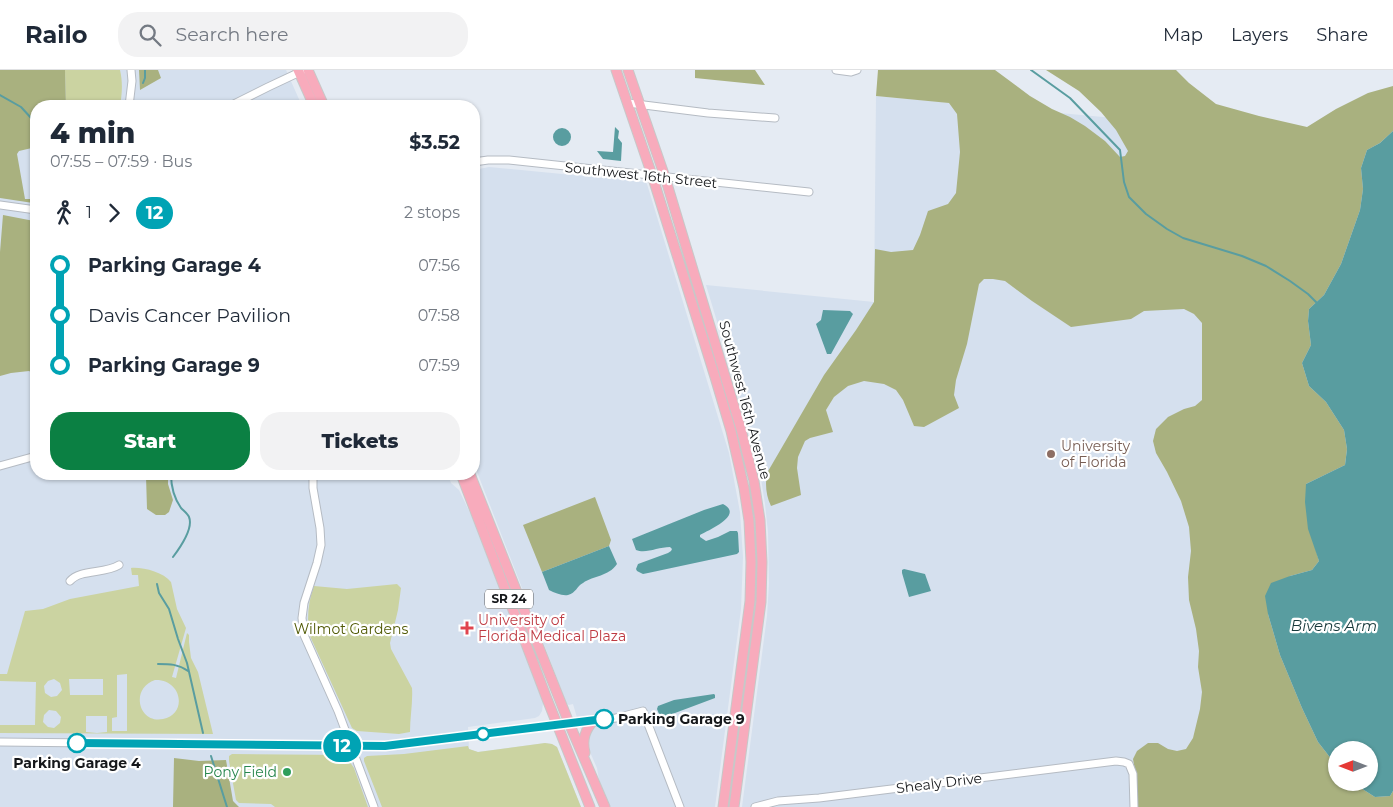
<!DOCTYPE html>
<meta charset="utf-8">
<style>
body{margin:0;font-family:Montserrat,sans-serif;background:#f2f2f3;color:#1f2937;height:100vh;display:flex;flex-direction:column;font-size:19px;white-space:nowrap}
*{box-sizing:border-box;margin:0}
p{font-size:16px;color:#747a83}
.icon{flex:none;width:28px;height:28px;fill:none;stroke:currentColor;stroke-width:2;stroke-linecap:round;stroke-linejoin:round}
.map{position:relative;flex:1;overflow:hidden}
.panel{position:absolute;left:30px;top:30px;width:450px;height:380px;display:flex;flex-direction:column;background:#fff;border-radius:20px;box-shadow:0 1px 4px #0004}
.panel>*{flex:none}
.badge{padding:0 10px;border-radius:16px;font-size:18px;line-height:32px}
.needle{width:32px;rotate:270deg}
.buttons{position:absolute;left:1328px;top:671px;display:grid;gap:10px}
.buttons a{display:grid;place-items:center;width:50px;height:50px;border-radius:50%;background:#fff;box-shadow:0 1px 4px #0004;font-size:25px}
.map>.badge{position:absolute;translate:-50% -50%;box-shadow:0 0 0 2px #fff}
.legs{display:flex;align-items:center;gap:8px;height:55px;padding:0 20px;font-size:16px}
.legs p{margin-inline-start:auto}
.overview{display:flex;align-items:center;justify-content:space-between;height:85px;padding:0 20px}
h1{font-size:28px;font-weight:800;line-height:38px}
.primary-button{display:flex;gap:10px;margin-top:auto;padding:10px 20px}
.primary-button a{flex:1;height:58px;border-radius:20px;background:#0b8043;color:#fff;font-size:20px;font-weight:800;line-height:58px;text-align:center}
.primary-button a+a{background:#f2f2f3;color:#1f2937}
ul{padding:0 20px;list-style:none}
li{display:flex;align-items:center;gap:18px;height:50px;font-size:19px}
li i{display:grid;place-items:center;width:8px;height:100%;margin:0 6px;background:currentColor}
li i::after{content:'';width:12px;height:12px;margin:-6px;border:4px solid;border-radius:50%;background:#fff}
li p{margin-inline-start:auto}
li:first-child i{background:linear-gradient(#0000 50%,currentColor 0)}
li:last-child i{background:linear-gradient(currentColor 50%,#0000 0)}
header{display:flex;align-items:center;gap:30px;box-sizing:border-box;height:70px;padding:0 25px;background:#fff;border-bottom:1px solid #e0e1e3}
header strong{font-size:24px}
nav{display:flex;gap:28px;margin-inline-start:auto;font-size:18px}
.search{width:350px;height:45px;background:#f2f2f3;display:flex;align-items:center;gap:12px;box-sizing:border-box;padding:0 18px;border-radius:20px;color:#747a83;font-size:19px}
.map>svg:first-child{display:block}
.built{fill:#d5e0ee}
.green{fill:#cbd3a1;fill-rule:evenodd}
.forest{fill:#a9b17f}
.water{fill:#599da0}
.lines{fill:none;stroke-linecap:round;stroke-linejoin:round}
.stream{stroke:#599da0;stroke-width:2}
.minor-casing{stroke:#b5bbc3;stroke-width:9}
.major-casing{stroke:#c7c8c8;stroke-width:11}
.minor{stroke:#fff;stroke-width:7}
.major{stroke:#f8abbc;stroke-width:9}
.line-1-casing{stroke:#fff;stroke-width:11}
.line-1{stroke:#00a3b4;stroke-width:8}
.education-dot{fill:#8d6e63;stroke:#fff;stroke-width:2}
.health-dot{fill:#e0444e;stroke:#fff;stroke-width:2}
.stop-1-dot{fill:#fff;stroke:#00a3b4;stroke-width:2.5}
.leisure-dot{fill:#2e9e5b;stroke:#fff;stroke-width:2}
.labels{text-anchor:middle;stroke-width:4.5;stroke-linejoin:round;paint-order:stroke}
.shield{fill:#fff;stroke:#5c5d5f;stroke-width:1}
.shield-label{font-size:12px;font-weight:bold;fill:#16181b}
.street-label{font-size:14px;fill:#16181b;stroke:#fff}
.education-label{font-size:14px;fill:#785e54;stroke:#fff;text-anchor:start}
.health-label{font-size:14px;fill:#be3a42;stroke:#fff;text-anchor:start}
.park-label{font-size:14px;fill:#515a05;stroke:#fff}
.stop-label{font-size:14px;font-weight:bold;fill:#16181b;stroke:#fff;text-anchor:start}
.leisure-label{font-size:14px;fill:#27864d;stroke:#fff;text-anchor:end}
.water-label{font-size:15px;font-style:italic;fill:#17393b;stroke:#fff}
</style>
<header>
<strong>Railo</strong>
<div class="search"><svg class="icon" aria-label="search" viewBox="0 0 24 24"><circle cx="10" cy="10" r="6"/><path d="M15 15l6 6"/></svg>Search here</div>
<nav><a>Map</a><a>Layers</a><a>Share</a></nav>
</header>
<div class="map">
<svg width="1393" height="737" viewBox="0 0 1393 737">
<rect width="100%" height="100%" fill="#e5ebf3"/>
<path class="built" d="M0 0H286L302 36H36V404H448L451 413 459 420 471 445 543 633 542 641 539 646 535 648 468 657 469 679 478 682 545 673 552 674 557 677 581 737H0Z
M876 26 1136 50 1307 57 1380 32 1318 672 1336 695V712L1353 713 1361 719 1390 726 1393 721V737H742L767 546 769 514 768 462 765 434 758 390 742 334 706 215 874 232Z
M489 97 645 112 647 114 729 383 740 442 743 487 741 539 715 737H610L599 710 597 698 590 682 589 666 580 658 573 634 569 635 567 634 474 394V100Z"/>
<path class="green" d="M65 0H120C123 13 122 24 120 36H66Z
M131 498C143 497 163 502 171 512L177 539 186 558 172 607 176 608 187 563 189 565V572L191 588 198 602 213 664 0 663V655H35L36 612 0 611V604H7L25 541 43 539 70 529 139 516 138 505H132ZM127 604V661H112V648L117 647V605ZM54 609 60 613 62 620 57 626 51 627 45 623 44 616 48 611ZM69 609H103V625H70ZM155 610C182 609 188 644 163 649 138 654 130 618 155 610ZM49 640 56 641 61 647 60 653 54 658 48 657 43 652 44 645ZM86 646H107V662L97 663 86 662Z
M397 514 401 518 398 540 390 573 391 579 412 618C413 632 410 648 410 662L399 664 357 661 352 658 309 564C307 547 308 532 314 516L347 519Z
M545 673 552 674 557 677 581 737H382L364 691V688L367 686 404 684 468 676 469 679 478 682Z
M232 684 345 685 354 698 368 737H275L271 734 239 733 236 730 229 691V686Z"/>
<path class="forest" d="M0 0H65L66 36H36V77L19 81 17 84 25 129H32L33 133 0 128Z
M139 0H158L161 8 140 20Z
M695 0H755L765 15 695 8Z
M878 0H995L1030 26 1052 39 1070 47 1085 56 1105 71 1120 87 1125 86 1128 81 1116 60 1101 42 1079 21 1046 0H1176L1189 13 1216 34 1259 46 1307 57 1336 39 1368 23 1393 16V61L1380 73 1367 80 1361 98 1363 119 1360 140 1341 194 1324 225 1309 239 1308 251 1311 275 1302 293 1309 316 1326 332 1344 360 1347 379 1345 395 1306 414 1315 477 1319 491 1312 500 1290 506 1268 544 1280 585 1302 638 1318 672 1336 695V712L1353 713 1375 727 1390 726 1393 721V737H1137V712L1133 689 1137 681 1148 673H1158L1168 679 1177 681 1186 679 1193 668 1200 639 1202 622 1198 597 1199 581 1196 559 1189 530 1188 507 1191 481 1189 457 1181 431 1167 402 1156 383 1153 371 1156 359 1168 347 1184 339 1195 336 1202 330V253L1194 244 1184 239 1144 241 1131 249 1071 257 1032 231 1005 211 993 209H984L979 214 967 274 956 310 954 325 959 338 924 357 914 356 903 330 896 320 884 314 864 311 848 316 834 327 826 340 833 362 810 368 805 371 798 387 797 398 801 425 771 436C766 426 765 414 767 403L824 305 856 260 874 232 875 179 891 182 913 180 920 165 928 141 948 134 956 123 960 82 957 44 949 33 876 26Z
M3 145 34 151 36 175V305L29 301 11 303 0 306V182Z
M153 404 168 406V414L173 430 169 442 165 445H156L147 439 146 406Z
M595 427 611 470 609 476 542 502 523 455Z
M174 688 199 691 226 690 233 731 239 737H173Z"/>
<path class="water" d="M615 57 619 61 618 68 622 73 621 91 603 89 597 81 613 82Z
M553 67a9 9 0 1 1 18 0a9 9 0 1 1-18 0Z
M1393 61V721L1390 726 1375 727 1353 713 1369 712V680H1336V695L1318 672 1302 638 1280 585 1268 544 1265 526 1271 513 1290 506 1312 500 1319 491 1308 459 1305 432 1306 414 1345 395 1347 379 1344 360 1326 332 1309 316 1302 293 1311 275 1308 251 1309 239 1324 225 1341 194 1360 140 1363 119 1361 98 1367 80 1380 73Z
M823 240 850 241 853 244 831 284H827L816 254 821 250Z
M723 434C745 445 707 461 700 465V467L706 471 718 467 730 461H737L738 463 739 482 737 484 648 503 643 504 637 501 636 499 638 494 668 483 671 481 672 479 670 477C658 477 646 484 636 480L632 469 704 440Z
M609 476 617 494C608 507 594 505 583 513 577 516 576 523 568 525 562 526 555 523 549 520L542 502Z
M904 499 925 504 931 521 909 527 902 503V500Z
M714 624 715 625V628L667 646 663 647 659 644 657 639 658 636 674 630Z"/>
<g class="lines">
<path class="stream" d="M1031 0 1070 28 1120 80 1124 112 1129 127 1146 144 1167 159 1183 168 1242 186 1266 196 1290 211 1308 224 1316 232
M143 13 145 8V0
M0 25 21 37 32 49 36 51
M171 404C171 416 174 428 181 438 184 441 188 444 189 447 194 459 179 479 173 487
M157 514 159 523 169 539 178 569 187 593 203 663
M158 594C170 594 178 594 188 601
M211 686 227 737"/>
<defs>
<path id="minor" d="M836 0 851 2 857 0
M628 33 708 43 775 48
M129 36 132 11 131 0
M230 36 268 17 302 1
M474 92 488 90H509L809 122
M0 135 36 140
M0 396 36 386
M313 404V418L320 458 321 475 317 493 304 533 302 548 304 565 338 641 374 737
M70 511C80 499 105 504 119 495
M0 672 385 676 616 648 643 641 680 737
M755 737 778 731 819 728 1116 691 1124 692 1129 694 1133 704 1134 737"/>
<path id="major" d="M298 0 314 36
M308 0 324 36
M616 0 652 105 715 307 731 361 744 418 749 451 751 492 750 531 723 737
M628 0 665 107 741 359 754 411 760 450 762 492 761 532 734 737
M461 404 547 629 590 737
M470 404 569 653 605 737
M585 683C582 669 585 660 594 650"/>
</defs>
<use href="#minor" class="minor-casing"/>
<use href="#major" class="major-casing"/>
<use href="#minor" class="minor"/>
<use href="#major" class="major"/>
</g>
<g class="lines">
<defs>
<path id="line-1" d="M77 673 385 676 604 649"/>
</defs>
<use href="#line-1" class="line-1-casing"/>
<use href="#line-1" class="line-1"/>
</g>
<circle class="education-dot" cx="1051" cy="384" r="5"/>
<path class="health-dot" d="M464.5 550.5h5v5h5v5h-5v5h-5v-5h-5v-5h5z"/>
<g class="stop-1-dot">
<circle cx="604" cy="649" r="9"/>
<circle cx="483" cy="664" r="6"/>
<circle cx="77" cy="673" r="9"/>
</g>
<circle class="leisure-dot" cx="287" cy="702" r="5"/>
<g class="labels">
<rect class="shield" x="485" y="519.5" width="48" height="19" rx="4"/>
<g class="shield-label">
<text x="509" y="533">SR 24</text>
</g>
<g class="street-label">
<text transform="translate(641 105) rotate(6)" y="5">Southwest 16th Street</text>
<text transform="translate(745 330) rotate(75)" y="5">Southwest 16th Avenue</text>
<text transform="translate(939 713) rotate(-7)" y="5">Shealy Drive</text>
</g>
<g class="education-label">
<text x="1061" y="381">University<tspan x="1061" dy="16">of Florida</tspan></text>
</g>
<g class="health-label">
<text x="478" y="555">University of<tspan x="478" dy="16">Florida Medical Plaza</tspan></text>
</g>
<g class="park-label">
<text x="351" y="564">Wilmot Gardens</text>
</g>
<g class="stop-label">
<text x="618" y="654">Parking Garage 9</text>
<text x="77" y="698" text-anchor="middle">Parking Garage 4</text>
</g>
<g class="leisure-label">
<text x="277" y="707">Pony Field</text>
</g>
<g class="water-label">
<text x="1334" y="561">Bivens Arm</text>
</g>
</g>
</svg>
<div class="buttons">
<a><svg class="needle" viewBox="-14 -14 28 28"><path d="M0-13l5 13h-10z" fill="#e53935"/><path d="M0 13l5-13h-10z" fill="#747a83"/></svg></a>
</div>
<b class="badge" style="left:342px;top:676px;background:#00a3b4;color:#fff">12</b>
<section class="panel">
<div class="overview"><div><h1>4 min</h1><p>07:55 – 07:59 · Bus</p></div><b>$3.52</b></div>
<div class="legs"><svg class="icon" aria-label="walk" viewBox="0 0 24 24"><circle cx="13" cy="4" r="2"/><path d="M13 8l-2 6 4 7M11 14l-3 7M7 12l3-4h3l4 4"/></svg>1<svg class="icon" aria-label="forward" viewBox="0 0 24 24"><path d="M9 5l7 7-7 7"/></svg><b class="badge" style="background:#00a3b4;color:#fff">12</b><p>2 stops</p></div>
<ul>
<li><i style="color:#00a3b4"></i><b>Parking Garage 4</b><p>07:56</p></li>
<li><i style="color:#00a3b4"></i><span>Davis Cancer Pavilion</span><p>07:58</p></li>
<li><i style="color:#00a3b4"></i><b>Parking Garage 9</b><p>07:59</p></li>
</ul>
<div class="primary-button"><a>Start</a><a>Tickets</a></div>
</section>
</div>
